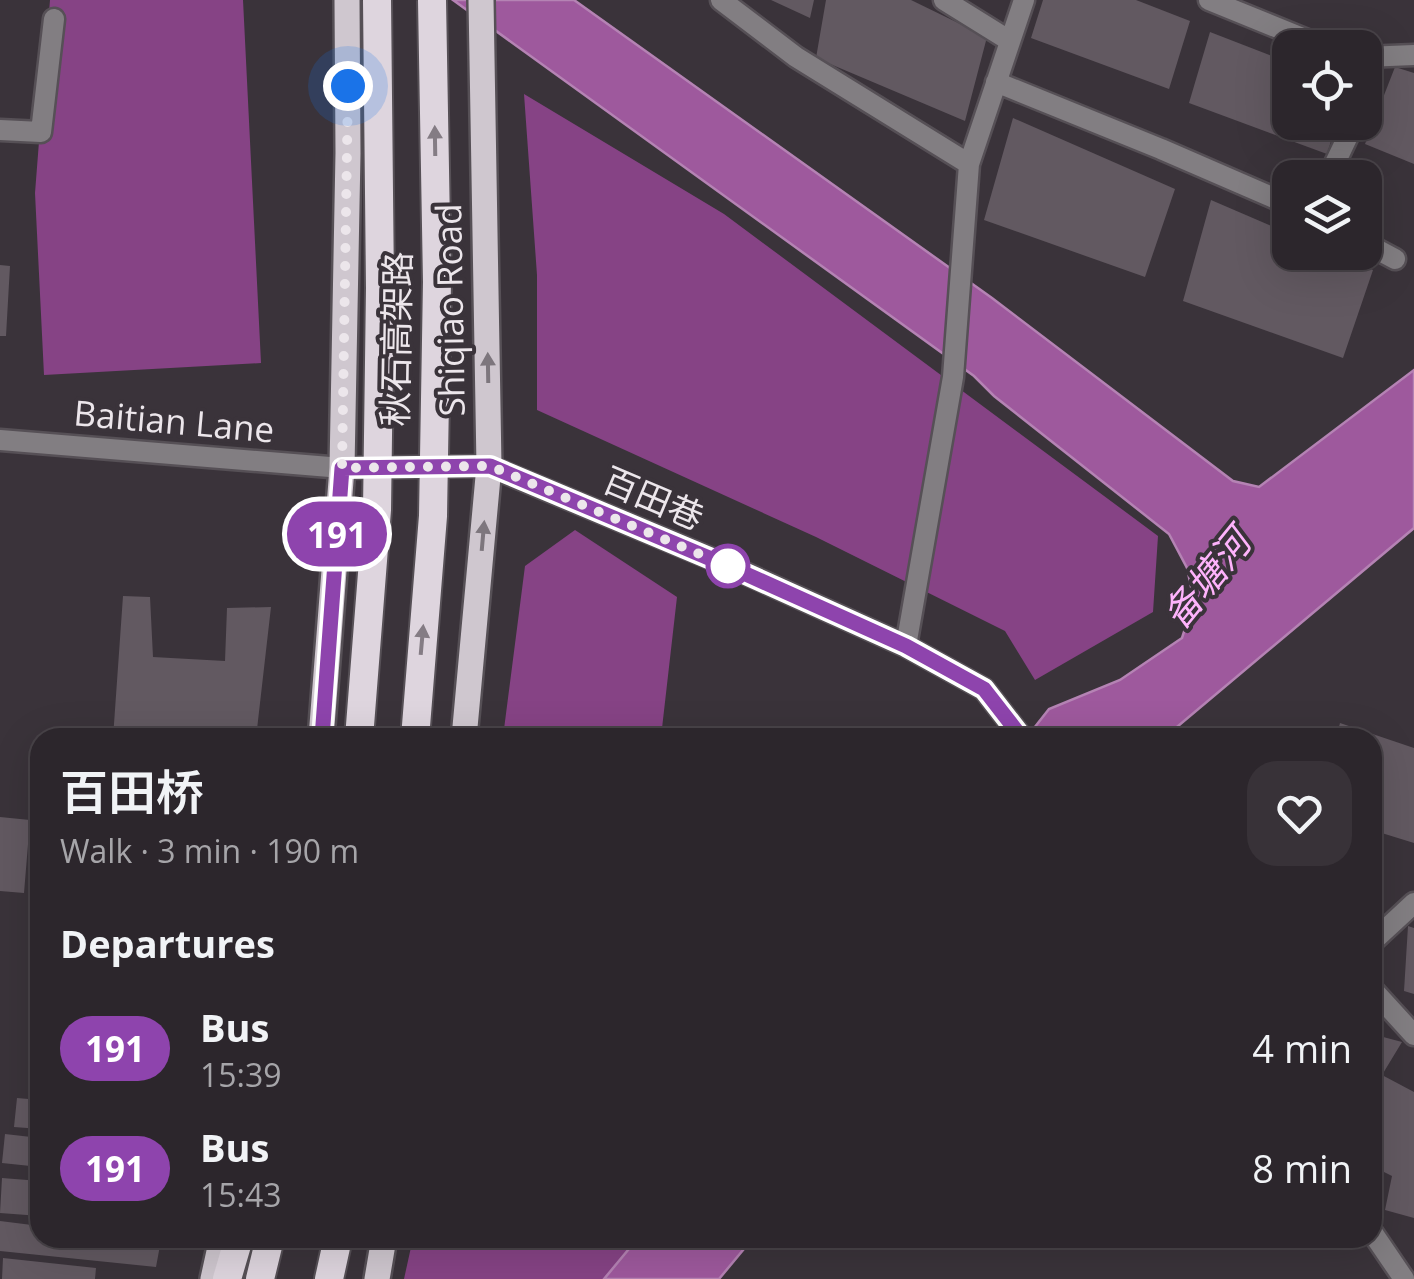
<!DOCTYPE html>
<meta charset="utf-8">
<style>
body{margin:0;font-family:"Open Sans","Noto Sans SC",sans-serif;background:#383238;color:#f1f3f6;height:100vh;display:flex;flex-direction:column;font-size:38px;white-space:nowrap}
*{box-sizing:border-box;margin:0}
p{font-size:32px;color:#a6a5a9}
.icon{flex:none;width:55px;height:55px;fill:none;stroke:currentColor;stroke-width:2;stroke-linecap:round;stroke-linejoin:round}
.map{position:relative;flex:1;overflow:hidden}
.side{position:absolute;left:30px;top:728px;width:1352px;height:520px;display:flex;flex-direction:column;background:#2c262c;border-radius:30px;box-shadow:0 10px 40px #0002,0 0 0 2px #484348}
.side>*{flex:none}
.badge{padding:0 20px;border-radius:32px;font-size:35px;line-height:65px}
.buttons{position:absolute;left:1272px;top:30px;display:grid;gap:20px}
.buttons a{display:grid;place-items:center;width:110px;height:110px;border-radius:20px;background:#2c262c;box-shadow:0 10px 40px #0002,0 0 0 2px #484348;font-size:50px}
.you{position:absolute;width:50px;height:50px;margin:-25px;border:8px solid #fff;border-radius:50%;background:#1a73e8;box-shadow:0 0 0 15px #1a73e833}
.map>.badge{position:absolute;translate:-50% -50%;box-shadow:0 0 0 5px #fff}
h2{padding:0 30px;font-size:38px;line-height:90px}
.round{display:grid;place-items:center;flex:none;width:105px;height:105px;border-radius:30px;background:#383238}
.head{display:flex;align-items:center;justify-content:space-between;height:170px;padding:0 30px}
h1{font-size:48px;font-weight:600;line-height:75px}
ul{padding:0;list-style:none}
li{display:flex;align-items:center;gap:30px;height:120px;padding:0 30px}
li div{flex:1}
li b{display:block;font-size:38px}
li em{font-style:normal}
li .badge{min-width:110px;font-weight:700;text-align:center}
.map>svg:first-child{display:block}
.forest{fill:#864385}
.water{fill:#9e599d;stroke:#b583b4;stroke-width:2.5}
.building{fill:#625961}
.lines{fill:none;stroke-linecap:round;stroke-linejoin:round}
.minor-casing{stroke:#565056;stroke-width:25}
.tertiary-casing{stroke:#565056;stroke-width:25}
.primary-casing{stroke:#565056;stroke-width:30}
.trunk-casing{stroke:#565056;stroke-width:32}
.minor{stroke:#827e82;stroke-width:20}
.tertiary{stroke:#827e82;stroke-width:20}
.primary{stroke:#cfc7cf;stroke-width:25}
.trunk{stroke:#ded5de;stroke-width:28}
.trunk-bridge-casing{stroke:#565056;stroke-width:32;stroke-linecap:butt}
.trunk-bridge{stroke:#ded5de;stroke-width:28}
.oneway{fill:#847c84}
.oneway2{fill:#7d767d}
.line-casing{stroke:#fff;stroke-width:22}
.line{stroke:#8e44ad;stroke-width:15}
.walk{stroke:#ece6eb;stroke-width:10;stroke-dasharray:0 18}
.stop-dot{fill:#fff;stroke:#8e44ad;stroke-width:5}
.labels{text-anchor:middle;stroke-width:8;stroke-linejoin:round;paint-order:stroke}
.street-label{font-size:35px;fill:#ece6eb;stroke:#3a333a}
.water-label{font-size:38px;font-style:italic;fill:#feb3fc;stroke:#3a333a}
</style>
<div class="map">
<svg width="1414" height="1279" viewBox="0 0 1414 1279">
<rect width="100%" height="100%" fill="#3a333a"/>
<path class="forest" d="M50 0H243L261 363 44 375 35 193Z
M524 94 724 214 1158 536 1153 612 1035 680 1005 631 816 537 537 410V275Z
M575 530 677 597 661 737H503L525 566Z
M413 1238H638L604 1279H404Z"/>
<path class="water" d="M453 0H574L992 298 1233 481 1259 487 1414 370V528L1165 737H1027L1049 709 1120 680 1182 638 1194 601 1187 568 1169 534 994 396 974 376Z
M638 1238H753L719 1279H604Z"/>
<path class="building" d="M771 0H814L810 18Z
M826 0H911L987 37 965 121 816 58Z
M1043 0H1136L1190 21 1169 89 1031 38Z
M1210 32 1290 63V122H1337L1327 154 1189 103Z
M1395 67 1414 73V164L1365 144Z
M1013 118 1175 189 1145 277 984 220Z
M1211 200 1290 234V252H1333L1373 270 1343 358 1183 301Z
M0 265 10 266 6 336H0Z
M123 596 150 597 153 657 225 661 227 608 271 607 256 738H113Z
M1340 723 1414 748V843L1372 830V738H1336Z
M0 817 30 820 24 893 0 891Z
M1408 926 1414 928V994L1404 991Z
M1372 1034 1402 1042 1382 1075 1414 1092V1218L1385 1210 1392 1176 1372 1166Z
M17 1098 40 1100V1129L14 1127Z
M5 1134 40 1138V1167L2 1163Z
M2 1178 40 1181V1216L0 1213Z
M0 1221 40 1226V1238H142L161 1240 156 1267 0 1251Z
M3 1258 96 1268 95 1279H2Z"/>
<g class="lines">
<defs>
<path id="minor" d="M721 0 796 57 969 164
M944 0 1010 41
M1209 0 1327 48
M1365 57 1414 55
M996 82 1161 149 1290 205
M0 130 41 132 54 19
M1328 178 1347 138 1351 122
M1365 243 1395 259
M342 468 489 466 729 566 906 646 984 689 1022 738
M906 646 953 377 969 164 1024 0
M1372 942 1414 903
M1372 989 1414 1035
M1372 1232 1404 1279"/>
<path id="tertiary" d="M0 440 342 468"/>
<path id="primary" d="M321 738 342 468 348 153 347 0
M464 738 489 466 481 0
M213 1279 222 1238
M377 1279 384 1238"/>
<path id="trunk" d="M227 1279 239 1238
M260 1279 270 1238
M329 1279 338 1238"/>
</defs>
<use href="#minor" class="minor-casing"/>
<use href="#tertiary" class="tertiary-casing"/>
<use href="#primary" class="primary-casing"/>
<use href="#trunk" class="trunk-casing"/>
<use href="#minor" class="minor"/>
<use href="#tertiary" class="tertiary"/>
<use href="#primary" class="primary"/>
<use href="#trunk" class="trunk"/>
<defs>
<path id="trunk-bridge" d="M359 738 377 510 380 288 377 0
M415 738 433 516 437 282 432 0"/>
</defs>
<use href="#trunk-bridge" class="trunk-bridge-casing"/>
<use href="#trunk-bridge" class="trunk-bridge"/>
</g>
<defs><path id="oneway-solid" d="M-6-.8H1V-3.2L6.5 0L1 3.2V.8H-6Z" transform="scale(2.5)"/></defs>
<g class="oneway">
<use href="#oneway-solid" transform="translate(435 141) rotate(-91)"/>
<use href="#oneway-solid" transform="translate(422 640) rotate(-85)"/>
</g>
<g class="oneway2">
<use href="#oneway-solid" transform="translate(488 368) rotate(-91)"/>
<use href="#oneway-solid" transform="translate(483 536) rotate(-85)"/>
</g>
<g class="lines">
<defs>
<path id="line" d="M322 738 342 468 490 466 728 566 906 646 984 689 1022 738"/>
</defs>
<use href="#line" class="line-casing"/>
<use href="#line" class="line"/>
<path class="walk" d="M348 86 342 468 490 466 728 566"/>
</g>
<circle class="stop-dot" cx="728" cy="566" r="20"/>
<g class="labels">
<g class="street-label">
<text transform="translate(451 310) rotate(-91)" y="12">Shiqiao Road</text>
<text transform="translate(397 339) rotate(-89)" y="12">秋石高架路</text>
<text transform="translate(174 422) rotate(5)" y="12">Baitian Lane</text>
<text transform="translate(653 499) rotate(23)" y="12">百田巷</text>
</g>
<g class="water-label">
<text transform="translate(1207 579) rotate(-51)" y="13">备塘河</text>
</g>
</g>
</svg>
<div class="buttons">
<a><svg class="icon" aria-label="locate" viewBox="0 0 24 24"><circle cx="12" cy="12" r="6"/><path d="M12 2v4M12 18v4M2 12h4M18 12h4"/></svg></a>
<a><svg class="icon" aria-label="layers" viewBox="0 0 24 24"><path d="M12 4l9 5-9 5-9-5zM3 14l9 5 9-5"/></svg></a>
</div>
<div class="you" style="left:348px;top:86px"></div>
<b class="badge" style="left:337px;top:534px;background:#8e44ad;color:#fff">191</b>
<section class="side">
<div class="head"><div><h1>百田桥</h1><p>Walk · 3 min · 190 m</p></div><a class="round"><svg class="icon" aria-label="heart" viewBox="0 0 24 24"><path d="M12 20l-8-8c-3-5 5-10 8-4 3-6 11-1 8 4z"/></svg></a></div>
<h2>Departures</h2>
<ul>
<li><span class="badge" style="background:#8e44ad;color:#fff">191</span><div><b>Bus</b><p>15:39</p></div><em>4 min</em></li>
<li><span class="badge" style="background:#8e44ad;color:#fff">191</span><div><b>Bus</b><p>15:43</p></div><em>8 min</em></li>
</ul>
</section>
</div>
